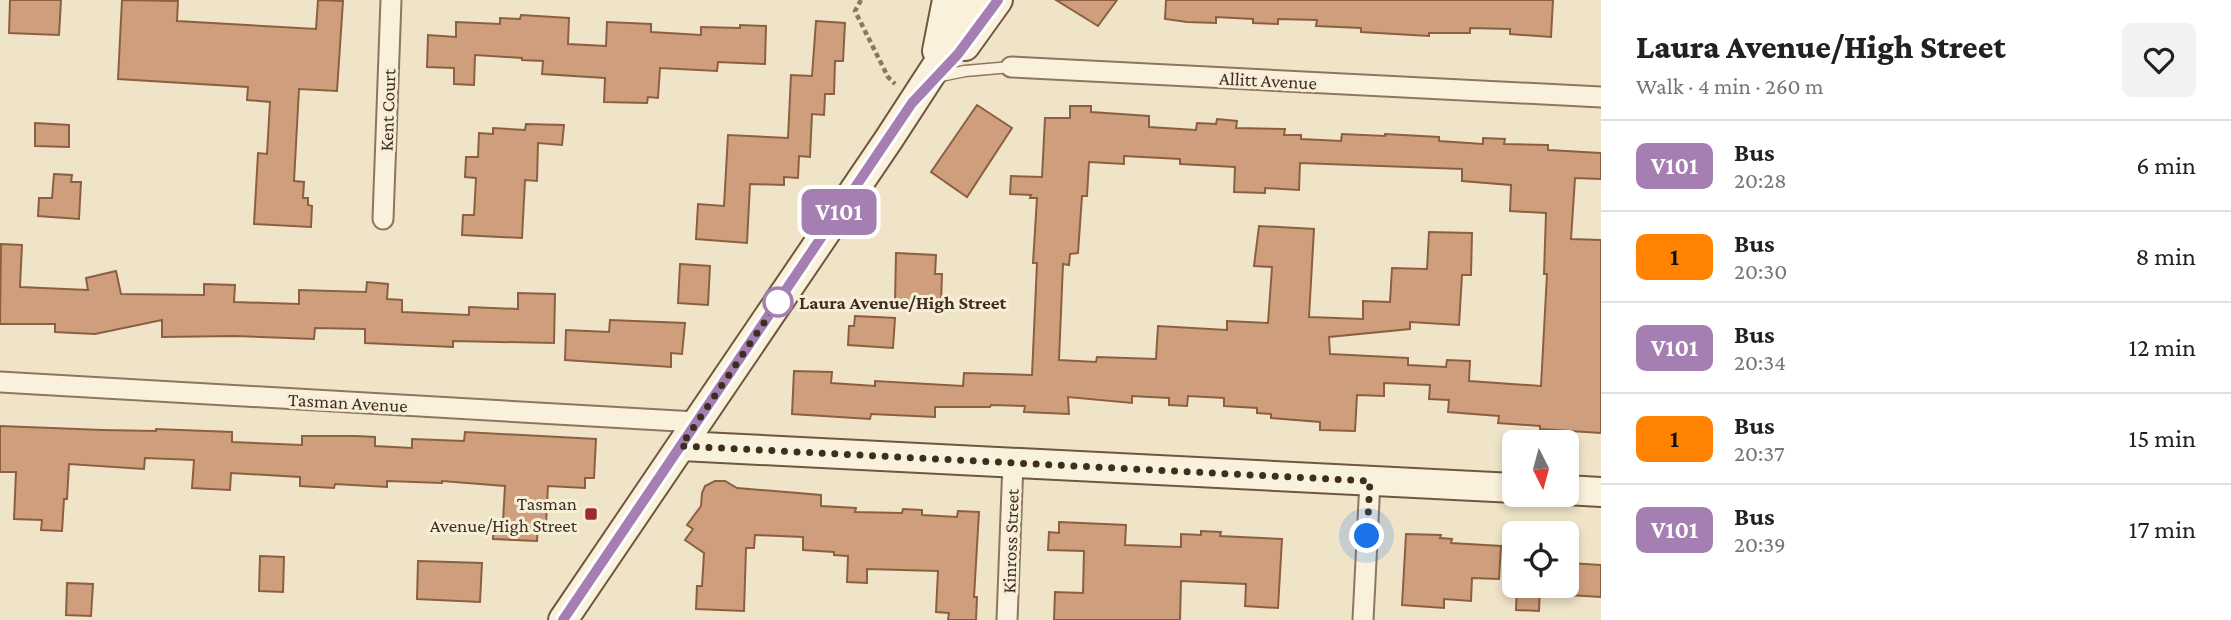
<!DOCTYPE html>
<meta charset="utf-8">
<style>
body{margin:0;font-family:"Crimson Pro",serif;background:#f2f2f2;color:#202124;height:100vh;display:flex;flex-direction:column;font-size:26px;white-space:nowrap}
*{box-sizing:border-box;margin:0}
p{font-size:23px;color:#757577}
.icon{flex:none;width:38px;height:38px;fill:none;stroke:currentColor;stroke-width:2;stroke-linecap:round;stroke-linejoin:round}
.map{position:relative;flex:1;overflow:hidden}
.side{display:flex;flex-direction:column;background:#fff;width:630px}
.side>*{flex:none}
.badge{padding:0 14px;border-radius:10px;font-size:24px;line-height:46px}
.needle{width:46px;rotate:174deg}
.controls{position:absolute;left:1502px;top:430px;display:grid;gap:14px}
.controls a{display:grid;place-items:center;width:77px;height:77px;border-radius:10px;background:#fff;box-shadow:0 4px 10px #0003;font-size:35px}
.you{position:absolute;width:35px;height:35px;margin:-18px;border:5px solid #fff;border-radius:50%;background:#1a73e8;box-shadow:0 0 0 10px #1a73e833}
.map>.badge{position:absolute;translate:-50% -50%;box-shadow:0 0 0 4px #fff}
.round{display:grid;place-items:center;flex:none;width:74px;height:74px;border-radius:10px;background:#f2f2f2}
.summary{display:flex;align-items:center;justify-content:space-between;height:119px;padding:0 35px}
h1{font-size:33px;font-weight:800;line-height:52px}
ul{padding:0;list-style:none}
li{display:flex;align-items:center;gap:21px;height:91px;padding:0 35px;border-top:2px solid #e0e0e0}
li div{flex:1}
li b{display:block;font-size:26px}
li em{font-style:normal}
li .badge{min-width:77px;font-weight:700;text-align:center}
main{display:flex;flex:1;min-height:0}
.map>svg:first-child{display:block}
.building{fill:#cf9f7d;stroke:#8d5f41;stroke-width:2;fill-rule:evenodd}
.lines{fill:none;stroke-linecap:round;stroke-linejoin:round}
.lane-casing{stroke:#8d765c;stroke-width:13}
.street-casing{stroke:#8d765c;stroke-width:23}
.secondary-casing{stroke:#6f573f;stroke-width:32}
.path{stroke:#8d765c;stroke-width:4.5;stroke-dasharray:5 3.5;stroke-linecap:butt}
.lane{stroke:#faf1dc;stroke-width:10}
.street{stroke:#faf1dc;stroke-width:19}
.secondary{stroke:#faf1dc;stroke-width:28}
.line-casing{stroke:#fff;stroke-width:16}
.line{stroke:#a57fb2;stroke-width:10}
.walk{stroke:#3d2e20;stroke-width:7;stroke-dasharray:0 12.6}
.stop-dot{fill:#fff;stroke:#a57fb2;stroke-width:3.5}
.poi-dot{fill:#9e2a2b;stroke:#f7eed8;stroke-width:2.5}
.labels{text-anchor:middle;stroke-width:6;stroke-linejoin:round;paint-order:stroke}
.street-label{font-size:19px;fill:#3d2e20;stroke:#f7eed8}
.stop-label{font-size:19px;font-weight:bold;fill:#3d2e20;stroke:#f7eed8;text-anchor:start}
.poi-label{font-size:19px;fill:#3d2e20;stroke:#f7eed8;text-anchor:end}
</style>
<main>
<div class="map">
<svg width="1601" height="620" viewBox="0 0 1601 620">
<rect width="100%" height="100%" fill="#f0e4c8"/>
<path class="building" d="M10 0H61L59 35 9 33Z
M122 0 178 1 177 21 316 29 318 0 343 1 337 91 299 89 294 181 304 182 303 198H308V205L312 206 311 227 254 224 258 153 267 154 270 102 247 100 248 87 118 79Z
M1056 0H1117L1098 26Z
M1166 0H1553L1551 37 1510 34V29L1470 28V33H1429V36L1361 32V28L1316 26 1317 20 1278 19V24L1253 23V19L1216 17V23L1187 22 1165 19Z
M521 15 569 18 568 44 606 46 607 22 651 24V32L701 35V27L740 28V25L766 26 765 64 718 62 717 71 660 68 658 98 648 97 647 103 604 102 605 78 542 74 543 61 522 60V58L475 55 474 85 454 84V68L427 67 428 35 456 37V22L500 24V18L520 19Z
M816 21 845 23 843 61H835L834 94H825L824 115 812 114 810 157 799 156 798 178 784 177V185L750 184 747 243 696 239 698 204 724 206 728 135 788 138 791 75 812 76Z
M977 105 1012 128 967 197 931 172Z
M1070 106H1091V112L1149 116V127L1196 130 1197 123 1216 124 1217 119 1237 121 1236 128 1285 129 1284 135H1301V139L1341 141 1342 134 1385 136V134L1439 137V141L1483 144V138L1505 139 1504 144 1548 145V150L1601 153V179L1575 178 1571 239 1601 240V433L1540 429V426L1498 423 1499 416 1448 412 1449 400 1429 399 1430 385 1384 383V396L1357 395 1355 431 1320 430V422L1271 418V414L1257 413V408L1224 406V398L1188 396 1187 406 1169 405V398L1132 396V403L1068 397 1069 414 1024 412 1025 406 991 405 990 407H935V417L871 414 870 419 792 414 794 371 832 372 831 383 875 386V381L963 386 964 373 1032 375 1037 263H1033L1037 198H1030L1031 195 1010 194 1011 176 1042 177 1045 118H1070ZM1124 156 1180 159V164L1235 167 1234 192 1265 193V188L1299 190 1300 163 1462 169V181L1511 185 1510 211 1546 213 1544 274H1547L1541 386 1469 381 1470 361 1447 360 1446 367 1408 365V358L1330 354 1329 337 1410 329V322L1459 325 1462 275H1471L1472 233 1429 232 1427 269 1392 268 1390 302 1363 301V319L1309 317 1314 229 1259 226 1254 266 1272 267 1268 323 1227 321V330L1158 326 1156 359 1097 357 1096 362 1059 360 1063 264 1069 265 1070 254 1078 253 1082 196H1087L1089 162 1124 164Z
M35 123 69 125V147L35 146Z
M526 124 564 125 562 145 538 143 537 181 525 180 522 238 462 235 463 215H474L476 178 465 177 466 157H478L479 133 493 134V128L525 130Z
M54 174 72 175 71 182H81L79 219 38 216 39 198H52Z
M1 244 22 245 20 287 88 290 86 278 116 271 121 294 204 295V284L235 285 234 302 299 304V290L366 292 367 282 388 284 387 299 402 300V312L469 315V307L518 309V293L555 294 554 343 453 341V347L365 343V329L315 328 314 339 234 336 162 337V320L95 334 55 332V324H0Z
M896 253 936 255 935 274H942L941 303 895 302Z
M680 264 710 266 708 305 678 303Z
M855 316 895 318 893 348 848 345 849 326H854Z
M610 320 685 323 682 354 671 353V367L565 360 566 330 609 332Z
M0 426 103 430 156 431V429L232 432V442L302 445V436H356L375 437V446L412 448V439L464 441 465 432 596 439 594 478H585V488L548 486 546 523 538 522 537 541 493 539 494 520 503 521 505 486 442 481V483L387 481V487L335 484 334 488 300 486V477L231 473 230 490 192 488 194 460 145 458 144 469 69 464 67 499H64L62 531 41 530 42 520 14 519 16 472H0Z
M715 481H725L737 488 821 495V506L856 508 855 512 902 513 903 509 922 510V515L957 517 958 511 979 512 974 597H977L976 620H948L949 613 936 612 938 571 867 569V583L847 582 848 556 834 555V552L803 550V537L755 535 754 548H746L744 611 696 609 697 586H702L704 553 685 540 693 529 687 525 701 506 702 493 705 486Z
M1059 522 1126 525 1125 545 1181 547V534L1201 535V531L1221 532 1220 536 1282 539 1278 608 1245 606 1246 584 1181 581 1180 620H1054L1055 592 1083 593 1084 551 1048 550 1049 532 1059 533Z
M1406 534 1441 535 1440 538 1452 539 1451 543 1501 546 1499 579 1472 578 1471 601 1444 599V608L1402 605Z
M260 556 284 557 283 592 259 591Z
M418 561 482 563 480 602 417 599Z
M1570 563 1601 565V597L1569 595Z
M67 583 93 584 91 616 66 615Z
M1517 586H1540L1539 611 1516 610Z"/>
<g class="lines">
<defs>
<path id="lane" d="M936 77 965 71 1011 67"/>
<path id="street" d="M1011 67 1601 97
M383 219 391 0
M0 382 696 422
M1007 620 1013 462
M1363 620 1370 481"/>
<path id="secondary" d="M965 46 998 0
M937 51 947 0
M682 446 1514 488
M1566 490 1601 492
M563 620 889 139 952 42 972 0"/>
</defs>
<use href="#lane" class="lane-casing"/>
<use href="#street" class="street-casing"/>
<use href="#secondary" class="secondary-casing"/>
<path class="path" d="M861 0 855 11 888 77 895 84"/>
<use href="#lane" class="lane"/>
<use href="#street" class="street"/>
<use href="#secondary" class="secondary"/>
</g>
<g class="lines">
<defs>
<path id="line" d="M563 620 912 103 958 54 998 0"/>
</defs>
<use href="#line" class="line-casing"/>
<use href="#line" class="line"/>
<path class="walk" d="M778 302 681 446 1370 481 1367 536"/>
</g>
<circle class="stop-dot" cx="778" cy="302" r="14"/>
<rect class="poi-dot" x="584" y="507" width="14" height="14" rx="3.5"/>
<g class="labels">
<g class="street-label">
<text transform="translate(1268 80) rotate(3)" y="7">Allitt Avenue</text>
<text transform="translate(387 110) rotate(-88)" y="7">Kent Court</text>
<text transform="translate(348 402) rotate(3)" y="7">Tasman Avenue</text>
<text transform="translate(1010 541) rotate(-88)" y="7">Kinross Street</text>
</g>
<g class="stop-label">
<text x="799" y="309">Laura Avenue/High Street</text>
</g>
<g class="poi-label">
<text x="577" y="510">Tasman<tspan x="577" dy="22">Avenue/High Street</tspan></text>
</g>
</g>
</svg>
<div class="controls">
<a><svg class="needle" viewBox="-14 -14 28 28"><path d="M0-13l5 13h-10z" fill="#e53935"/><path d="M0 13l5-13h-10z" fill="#757577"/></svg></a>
<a><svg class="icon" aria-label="locate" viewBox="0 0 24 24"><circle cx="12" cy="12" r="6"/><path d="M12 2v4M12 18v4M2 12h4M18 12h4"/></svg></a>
</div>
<div class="you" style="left:1367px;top:536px"></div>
<b class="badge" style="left:839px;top:212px;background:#a57fb2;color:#fff">V101</b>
</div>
<section class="side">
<div class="summary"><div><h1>Laura Avenue/High Street</h1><p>Walk · 4 min · 260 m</p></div><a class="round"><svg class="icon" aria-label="heart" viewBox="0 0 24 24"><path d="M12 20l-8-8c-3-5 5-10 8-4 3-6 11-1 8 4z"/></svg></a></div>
<ul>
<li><span class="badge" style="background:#a57fb2;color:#fff">V101</span><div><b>Bus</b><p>20:28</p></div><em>6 min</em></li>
<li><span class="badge" style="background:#ff8200;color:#111">1</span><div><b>Bus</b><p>20:30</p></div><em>8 min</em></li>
<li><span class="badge" style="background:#a57fb2;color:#fff">V101</span><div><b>Bus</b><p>20:34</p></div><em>12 min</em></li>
<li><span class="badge" style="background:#ff8200;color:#111">1</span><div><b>Bus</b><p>20:37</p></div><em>15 min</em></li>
<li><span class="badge" style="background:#a57fb2;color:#fff">V101</span><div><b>Bus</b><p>20:39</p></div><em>17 min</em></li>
</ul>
</section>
</main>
